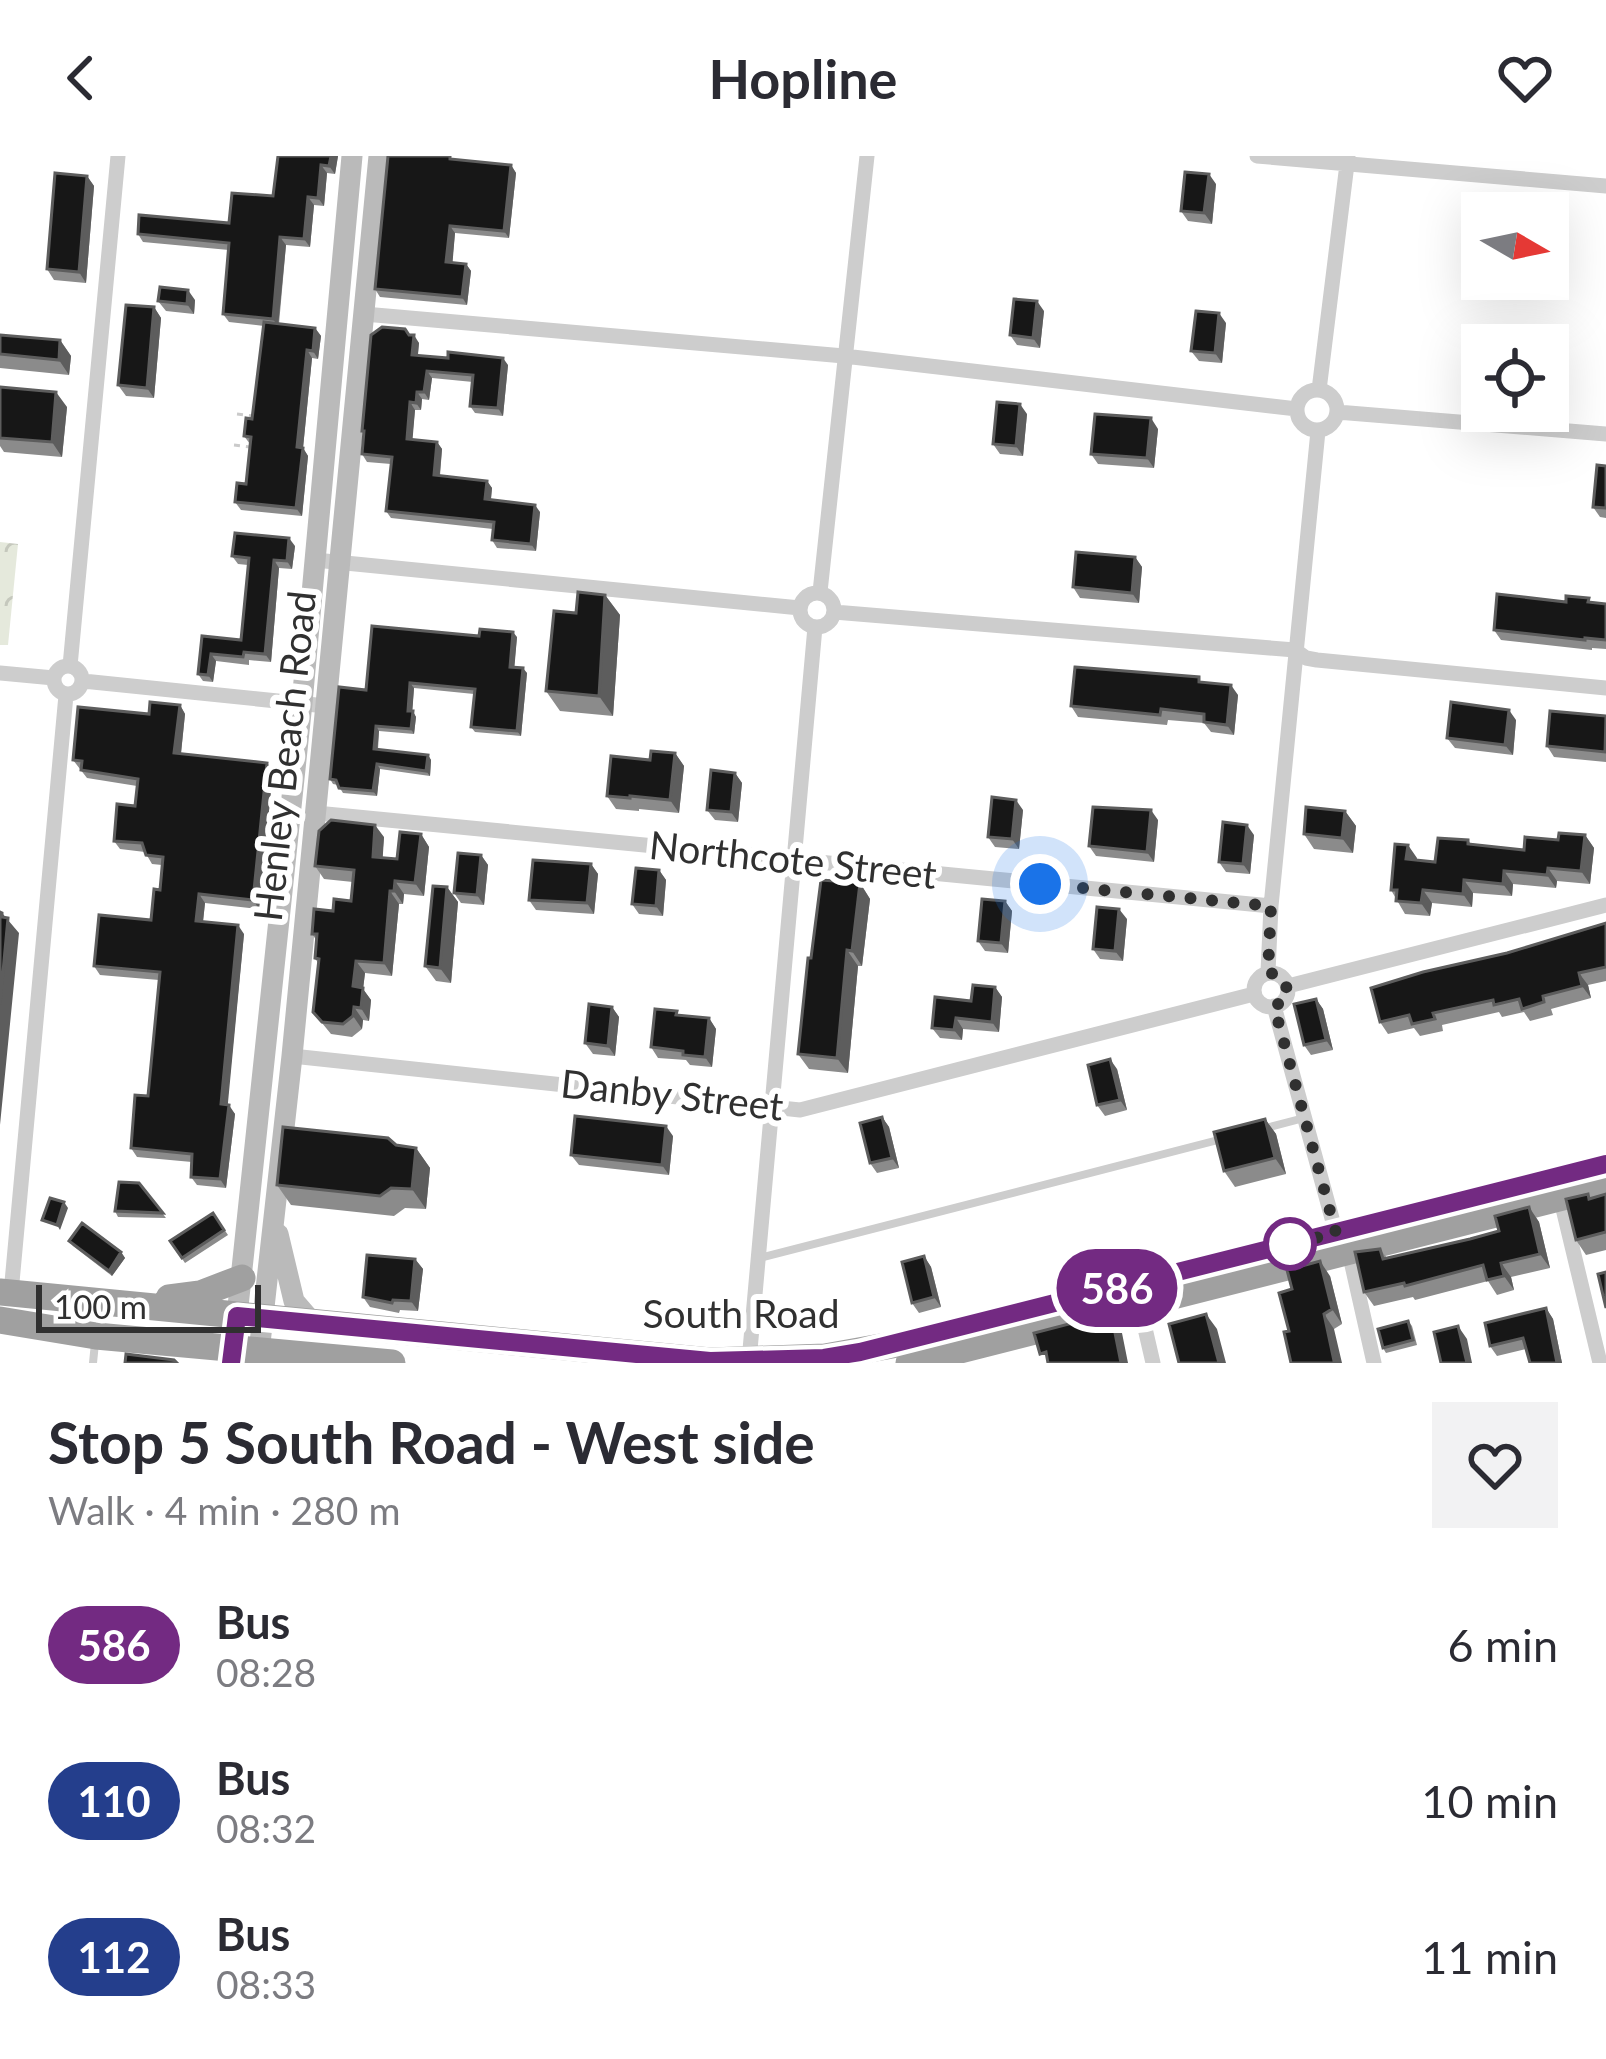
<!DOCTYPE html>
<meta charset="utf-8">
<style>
body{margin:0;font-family:Lato,sans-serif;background:#f2f2f3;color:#2b2b33;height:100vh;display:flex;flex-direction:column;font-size:45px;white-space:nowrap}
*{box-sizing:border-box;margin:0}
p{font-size:39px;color:#7c7c81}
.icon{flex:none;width:66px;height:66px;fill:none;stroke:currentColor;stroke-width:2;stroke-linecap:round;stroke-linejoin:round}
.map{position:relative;height:1207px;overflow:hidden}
.panel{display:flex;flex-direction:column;background:#fff;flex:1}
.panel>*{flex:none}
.badge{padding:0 24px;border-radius:39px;font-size:42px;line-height:78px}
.needle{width:78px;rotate:99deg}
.fabs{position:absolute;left:1461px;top:36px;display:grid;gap:24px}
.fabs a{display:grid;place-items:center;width:108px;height:108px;border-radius:0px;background:#fff;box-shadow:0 12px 48px #0002;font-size:60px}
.scale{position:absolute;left:36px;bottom:30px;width:225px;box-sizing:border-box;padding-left:12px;border:6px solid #303030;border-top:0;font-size:33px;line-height:42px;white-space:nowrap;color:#303030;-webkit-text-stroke:9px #fff;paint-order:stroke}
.you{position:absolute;width:60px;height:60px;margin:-30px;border:9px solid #fff;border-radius:50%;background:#1a73e8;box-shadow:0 0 0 18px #1a73e833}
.map>.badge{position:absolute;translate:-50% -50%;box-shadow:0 0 0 6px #fff}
.round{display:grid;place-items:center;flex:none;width:126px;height:126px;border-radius:0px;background:#f2f2f3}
.head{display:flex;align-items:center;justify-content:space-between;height:204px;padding:0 48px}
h1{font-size:57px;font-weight:700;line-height:90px}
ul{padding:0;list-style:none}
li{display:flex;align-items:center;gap:36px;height:156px;padding:0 48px}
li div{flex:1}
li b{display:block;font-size:45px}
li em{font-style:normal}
li .badge{min-width:132px;font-weight:700;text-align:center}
header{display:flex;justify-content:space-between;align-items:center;height:156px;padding:0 48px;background:#fff;font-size:54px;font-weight:700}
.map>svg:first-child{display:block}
.park{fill:url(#park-crowns)}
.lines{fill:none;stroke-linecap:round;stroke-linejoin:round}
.path{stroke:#cacaca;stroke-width:3;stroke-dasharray:6 6;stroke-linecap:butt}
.service{stroke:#cdcdcd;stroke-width:8}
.minor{stroke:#cdcdcd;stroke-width:15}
.secondary{stroke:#bababa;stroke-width:21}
.trunk{stroke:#a0a0a0;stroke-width:27}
.wall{fill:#8b8b8b}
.shaded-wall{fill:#5d5d5d}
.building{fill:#171717;stroke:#5d5d5d;stroke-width:3}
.line-casing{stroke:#fff;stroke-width:27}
.line{stroke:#732a82;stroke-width:18}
.walk{stroke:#303030;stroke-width:12;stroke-dasharray:0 21.6}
.stop-dot{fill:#fff;stroke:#732a82;stroke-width:6}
.labels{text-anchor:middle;stroke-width:12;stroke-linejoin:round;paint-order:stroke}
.street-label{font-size:39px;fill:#303030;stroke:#fff}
</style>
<header><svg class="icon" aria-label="back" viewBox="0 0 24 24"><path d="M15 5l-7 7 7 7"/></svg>Hopline<svg class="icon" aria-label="heart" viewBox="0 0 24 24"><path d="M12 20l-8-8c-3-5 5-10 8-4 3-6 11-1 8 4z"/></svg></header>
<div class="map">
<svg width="1606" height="1207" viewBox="0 0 1606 1207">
<defs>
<pattern id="park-crowns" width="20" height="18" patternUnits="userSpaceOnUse" patternTransform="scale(3)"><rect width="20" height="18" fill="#e5e9dc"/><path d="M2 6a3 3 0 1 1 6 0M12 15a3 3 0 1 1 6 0" fill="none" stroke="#c5c8bd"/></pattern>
</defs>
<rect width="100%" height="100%" fill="#fff"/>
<path class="park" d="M0 386 18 388 8 489H0Z"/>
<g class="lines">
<path class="path" d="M237 258 253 260
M234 289 250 291"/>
<path class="service" d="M1266 972 1304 962
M760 1102 1222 983
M93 1207 95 1187"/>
<path class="minor" d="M1257 0 1606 30
M364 158 844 200 1297 253
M1319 234 1348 0
M1297 254a20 20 0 1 1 40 0a20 20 0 1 1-40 0Z
M1337 256 1606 278
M315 404 800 452
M820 436 867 0
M800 454a17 17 0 1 1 34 0a17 17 0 1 1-34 0Z
M834 456 1295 494 1306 502 1317 504 1606 532
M54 524a14 14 0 1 1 28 0a14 14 0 1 1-28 0Z
M70 510 118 0
M0 517 54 522
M83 525 326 550
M316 657 1271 750
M1268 816 1271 750 1318 275
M1254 834a17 17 0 1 1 34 0a17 17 0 1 1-34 0Z
M1288 830 1606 749
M1274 850 1336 1077 1349 1096 1374 1207
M292 900 800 954 1254 838
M1559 1036 1600 1207
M11 1137 66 539
M1138 1142 1153 1207
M749 1205 815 471"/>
<path class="secondary" d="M278 1078 294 1145 313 1167
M258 1205 292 900 379 0
M232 1207 302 547 352 0"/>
<path class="trunk" d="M0 1136 710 1205 825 1201 892 1189 1606 1009
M169 1142 200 1138 242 1122
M0 1164 96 1180 392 1207
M909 1207 1606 1030"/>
</g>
<path class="wall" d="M278 0H338L335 18 327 17 324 50 314 49 310 91 286 89 279 168 315 172 321 180 318 203 312 202 303 292 308 300 302 360 241 354 235 346 246 328 250 288 244 280 252 263 264 170 229 166 223 158 229 94 143 86 138 78 229 67 273 40Z
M455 4 511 9 516 17 509 82 455 77 452 107 466 108 471 115 467 149 380 141 375 133Z
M87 20 94 30 86 127 54 124 47 113Z
M1216 28 1212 68 1188 65 1181 55Z
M195 144 194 158 166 155 158 145Z
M154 151 161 162 154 242 126 240 118 229Z
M1044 155 1040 192 1017 189 1010 179Z
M1226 167 1222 207 1199 205 1191 195Z
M0 179 60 184 71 200 69 219 0 212Z
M409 179 419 187 418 199 508 209 503 260 475 257 470 250 473 226 432 222 429 244 422 243 421 254H415L412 283 437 286 442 293 440 320 487 325 492 332 491 344 540 356 536 395 497 392 492 384 493 373 391 362 386 355 391 308 367 306 362 298 364 279 362 275Z
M0 231 67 251 62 301 4 296 0 290Z
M1027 258 1023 300 1000 298 993 288Z
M1158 273 1154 312 1098 308 1091 298Z
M1606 310V362L1600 361 1593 351Z
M295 390 292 413 279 412 271 506 249 504V509L216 505 213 526 203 525 198 518 202 480 241 484 248 409 238 408 232 400Z
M1135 401 1142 411 1139 447 1080 442 1073 431Z
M605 439 620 459 613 560 560 555 546 535 576 457Z
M1566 446 1606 448V493L1592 492V494L1501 484 1494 474Z
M479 480 517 481 514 511 527 517 521 580 475 576 471 571 474 538 414 532 412 555 416 561 414 578 379 575 378 594 428 599 431 604 430 620 380 613 377 640 343 637 338 629 333 628 330 623 366 534Z
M1203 526 1238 539 1234 579 1211 576 1204 567 1168 564 1167 569 1078 561 1071 550Z
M180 549 185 558 181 598 267 607 273 615 259 753 205 747 203 766 244 778 227 949 235 958 226 1032 197 1029 191 1021 192 1006 137 1001 131 992 148 940 159 824 100 819 94 810 151 764 160 734 162 709 152 708 145 696 120 693 114 685 135 650 137 630 87 622 73 604 149 558Z
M1606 560V606L1554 601 1547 590Z
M1516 564 1513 599 1455 592 1447 582Z
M675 597 684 610 679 657 639 653V655L616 653 607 640 650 604Z
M735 617 742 627 738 666 715 664 707 654Z
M1023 654 1019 693 995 691 988 681Z
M1345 655 1356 670 1353 697 1314 693 1304 678Z
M1158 664 1154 706 1096 700 1089 690Z
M421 678 429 691 424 740 404 738 403 748H399L392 820 365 817 363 833 371 844 369 865 363 864 362 873 352 881 331 878 313 856 318 807 315 802 317 785 312 778 333 755 351 745 353 726 324 723 315 710 384 681 382 702 397 703Z
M1254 679 1250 718 1226 716 1219 706Z
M1585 679 1594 692 1590 728 1557 725 1556 732 1513 728 1512 740 1473 737 1472 751 1432 747 1430 760 1405 758 1391 734 1408 689 1416 704 1435 706 1468 684 1471 688 1524 694Z
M481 699 488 709 484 749 461 747 454 737Z
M591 708 598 718 594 758 536 754 529 744Z
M659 714 666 724 663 760 639 758 632 748Z
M860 727 870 743 862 810H858L848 917 809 913 798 898 811 802Z
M447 731 458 746 451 827 436 825 425 810Z
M1005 745 1012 755 1008 797 985 795 978 785Z
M1127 763 1123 805 1100 803 1093 793Z
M1606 767V825L1588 829 1591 842 1551 853 1553 859 1530 865 1524 856 1502 861 1499 856 1442 869 1443 875 1420 880 1414 872 1388 878 1380 866 1507 797Z
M995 831 1002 841 999 876 963 873 962 884 940 882 932 872 971 845Z
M1316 843 1323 853 1333 894 1311 899 1304 889Z
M612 851 619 861 615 900 593 898 585 887Z
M680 859 709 862 716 873 712 911 690 909 686 904 658 902 651 891Z
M1117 913 1127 954 1105 960 1097 949Z
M882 961 889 971 899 1012 877 1017 870 1007Z
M1265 963 1276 978 1286 1018 1235 1031 1224 1015Z
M673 980 669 1019 579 1009 571 999Z
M416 992 430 1012 426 1053 405 1052 394 1060 291 1049 277 1029Z
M139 1027 166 1062 118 1061 115 1055Z
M1588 1038 1591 1042 1606 1038V1094L1586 1099 1576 1084Z
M1529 1051 1539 1066 1550 1112 1511 1121 1514 1134 1497 1139 1488 1125 1415 1144 1413 1141 1374 1150 1364 1136 1380 1093 1387 1102 1499 1075Z
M213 1057 228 1079 185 1107 170 1085Z
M69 1085 121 1096 125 1102 112 1120 73 1090Z
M924 1100 931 1111 941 1151 919 1157 912 1147Z
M415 1103 423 1113 418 1155 400 1154 399 1157 370 1151 363 1141Z
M1330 1120 1342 1168 1334 1173 1289 1175 1292 1133Z
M1546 1152 1553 1163 1562 1207H1530L1526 1193 1497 1200 1490 1190Z
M1408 1165 1412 1170 1417 1189 1386 1197 1383 1192Z"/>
<path class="shaded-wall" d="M331 0H338L335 18 329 10Z
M321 9 327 17 324 50 318 42Z
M511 9 516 17 509 82 504 75Z
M1209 18 1216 28 1212 68 1204 57Z
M87 20 94 30 86 127 79 116Z
M308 41 314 49 310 91 304 83Z
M450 70 455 77 452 113 446 106Z
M280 81 286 89 278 171 273 163Z
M466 108 471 115 467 149 462 141Z
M188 134 195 144 194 158 187 148Z
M1037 145 1044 155 1040 192 1033 182Z
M154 151 161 162 154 242 147 232Z
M1219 157 1226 167 1222 207 1215 197Z
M315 172 321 180 318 203 313 195Z
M414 179 419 187 417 206 412 199Z
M60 184 71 200 69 219 59 204Z
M307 194 312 202 303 292 308 300 302 360 296 352 297 291Z
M503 202 508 209 503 260 498 252Z
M427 215 432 222 429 244 424 236Z
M56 236 67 251 62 301 52 286Z
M417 236 422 243 421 254 416 247Z
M410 246 415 254 412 290 407 283Z
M1020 248 1027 258 1023 300 1016 290Z
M1151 262 1158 273 1154 312 1147 302Z
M437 286 442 293 439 327 434 319Z
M487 325 492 332 490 351 485 343Z
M535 349 540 356 536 395 531 388Z
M289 382 295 390 292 413 287 405Z
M1135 401 1142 411 1139 447 1132 437Z
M274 404 279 412 271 506 265 498Z
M605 439 620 459 613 560 599 540Z
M513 476 517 481 514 516 510 511Z
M211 498 216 505 213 526 208 519Z
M523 512 527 517 521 580 517 575Z
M410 527 414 532 412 560 408 555Z
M1231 529 1238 539 1234 579 1227 569Z
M180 549 185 558 180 606 174 597Z
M1509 554 1516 564 1513 599 1505 589Z
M413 555 416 561 414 578 411 573Z
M376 570 379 575 377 598 374 593Z
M675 597 684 610 679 657 670 644Z
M428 599 431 604 430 620 426 615Z
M267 607 273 615 259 753 253 744Z
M377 608 380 613 377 640 373 635Z
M735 617 742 627 738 666 731 656Z
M1016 644 1023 654 1019 693 1012 683Z
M1151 654 1158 664 1154 706 1147 696Z
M1345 655 1356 670 1353 697 1342 682Z
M375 669 384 681 382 713 373 701Z
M1247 669 1254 679 1250 718 1243 708Z
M421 678 429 691 424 740 415 727Z
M1585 679 1594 692 1590 728 1581 715Z
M1408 689 1417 702 1415 716 1406 703Z
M481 699 488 709 484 749 477 739Z
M591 708 598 718 594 758 587 747Z
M1548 712 1557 725 1556 732 1547 719Z
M659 714 666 724 663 760 656 750Z
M1504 715 1513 728 1512 740 1503 728Z
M1464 724 1473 737 1472 751 1463 738Z
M395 725 404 738 403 748 394 735Z
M860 727 870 743 862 810 852 795Z
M447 731 458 746 451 827 440 812Z
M1423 734 1432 747 1430 760 1421 747Z
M390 735 399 748 392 820 384 807Z
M199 738 205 747 202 774 196 765Z
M1005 745 1012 755 1008 797 1001 787Z
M1119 753 1127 763 1123 805 1115 795Z
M2 757 19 777 0 969V848Z
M238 769 244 778 227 957 221 948Z
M847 794 858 810 848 917 837 902Z
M356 805 365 817 363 833 371 844 369 865 361 852 353 830Z
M1579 817 1588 829 1591 842 1582 830Z
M995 831 1002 841 999 876 992 866Z
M1316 843 1323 853 1333 894 1326 884Z
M354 851 363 864 362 873 353 860Z
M612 851 619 861 615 900 608 890Z
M709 862 716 873 712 911 705 901Z
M956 862 963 873 962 884 954 874Z
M1110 903 1117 913 1127 954 1120 944Z
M229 949 235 958 226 1032 220 1023Z
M882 961 889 971 899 1012 892 1002Z
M1265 963 1276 978 1286 1018 1275 1002Z
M666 970 673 980 669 1019 662 1009Z
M416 992 430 1012 426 1053 412 1033Z
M64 1046 68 1052 60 1074 57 1069Z
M1529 1051 1539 1066 1550 1112 1540 1098Z
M121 1096 125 1102 112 1120 109 1115Z
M924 1100 931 1111 941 1151 934 1141Z
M415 1103 423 1113 418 1155 411 1145Z
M1320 1105 1330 1120 1342 1168 1332 1153Z
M1501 1107 1511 1121 1514 1134 1504 1120Z
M1546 1152 1553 1163 1562 1207H1557Z
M1111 1157 1121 1172 1128 1207H1121Z
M1206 1158 1217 1173 1226 1207H1219Z
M1324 1158 1334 1173 1342 1207H1336L1334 1205Z
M1458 1170 1467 1183 1472 1207H1467Z"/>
<path class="building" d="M278 0H331L329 10 321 9 318 42 308 41 304 83 280 81 273 163 223 158 229 87 138 78 139 59 229 67 232 37 273 40Z
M388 0H450V3L511 9 504 75 450 70 446 106 466 108 462 141 375 133Z
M1185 16 1209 18 1204 57 1181 55Z
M55 17 87 20 79 116 47 113Z
M160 131 188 134 187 148 158 145Z
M1014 143 1037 145 1033 182 1010 179Z
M126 149 154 151 147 232 118 229Z
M1196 155 1219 157 1215 197 1191 195Z
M264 166 315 172 313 195 307 194 297 291 303 292 296 352 235 346 237 327 246 328 251 281 244 280 246 262 252 263Z
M382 171 405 173 409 179H414L412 199 448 202V196L503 202 498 252 470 250 473 219 427 215 424 236H417L416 247 410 246 407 283 437 286 434 319 487 325 485 343 535 349 531 388 492 384 494 366 386 355 392 301 362 298 364 275H362L371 179Z
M0 179 60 184 59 204 0 198Z
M0 231 56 236 52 286 0 282Z
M997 246 1020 248 1016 290 993 288Z
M1095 258 1151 262 1147 302 1091 298Z
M1597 309 1606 310V352L1593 351Z
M235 377 289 382 287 405 274 404 265 498 244 496 243 501 211 498 208 519 198 518 202 480 241 484 249 402 232 400Z
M1076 396 1135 401 1132 437 1073 431Z
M578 436 605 439 599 540 546 535 554 455 576 457Z
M1497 438 1566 446V440L1589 442 1588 446 1606 448V484L1585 482V484L1494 474Z
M372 470 479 480 480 473 513 476 510 511 523 512 517 575 471 571 475 533 410 527 408 555H413L411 573 376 570 374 593 428 599 426 615 377 608 373 635 339 632 336 624 330 623 339 531 366 534Z
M1075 511 1199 521V526L1231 529 1227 569 1204 566V558L1161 553 1160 559 1071 550Z
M150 546 180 549 174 597 267 607 253 744 199 738 196 765 238 769 221 948 229 949 220 1023 191 1021 192 998 131 992 135 939 148 940 160 816 94 810 99 759 151 764 154 733 160 734 163 701 146 699 142 687 114 685 117 648 135 650 138 623 81 614 82 605 73 604 78 551 149 558Z
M1451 546 1509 554 1505 589 1447 582Z
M1550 555 1606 560 1605 596 1547 590Z
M651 595 675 597 670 644 630 640V642L607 640 611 600 650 604Z
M711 614 735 617 731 656 707 654Z
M992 641 1016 644 1012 683 988 681Z
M1093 651 1151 654 1147 696 1089 690Z
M1306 651 1345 655 1342 682 1304 678Z
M331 664 375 669 373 701 397 703 400 676 421 678 415 727 395 725 394 735H390L384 807 356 805 353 830 363 832 361 852 354 851 353 860 343 868 322 866 313 856 319 803 315 802 317 778H312L314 753 333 755 334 743 351 745 354 714 315 710 319 675Z
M1223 666 1247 669 1243 708 1219 706Z
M1559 677 1585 679 1581 715 1548 712 1547 719 1504 715 1503 728 1464 724 1463 738 1423 734 1421 747 1396 745 1397 734H1391L1395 688 1408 689 1406 703 1435 706 1438 682 1468 684V688L1524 694 1525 681 1558 684Z
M458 697 481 699 477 739 454 737Z
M533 704 591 708 587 747 529 744Z
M636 712 659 714 656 750 632 748Z
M821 724 860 727 852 795 847 794 837 902 798 898 808 802H811Z
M433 730 447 731 440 812 425 810Z
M982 743 1005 745 1001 787 978 785Z
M1097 751 1119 753 1115 795 1093 793Z
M0 756 2 757V761L8 762 0 848Z
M1606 767V811L1579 817 1582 830 1543 840 1544 846 1522 853 1519 843 1494 849 1493 844 1433 857 1435 863 1412 868 1409 859 1380 866 1371 832 1423 816 1507 797Z
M973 829 995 831 992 866 956 862 954 874 932 872 935 841 971 845Z
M1316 843 1326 884 1304 889 1294 848Z
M589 848 612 851 608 890 585 887Z
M655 853 677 855 676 859 709 862 705 901 683 899V895L651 891Z
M1110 903 1120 944 1097 949 1088 909Z
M575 960 666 970 662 1009 571 999Z
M882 961 892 1002 870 1007 860 967Z
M1265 963 1275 1002 1224 1015 1214 976Z
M283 971 388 982 396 989 416 992 412 1033 391 1032 380 1040 277 1029Z
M119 1026 139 1027 163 1057 115 1055Z
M1588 1038 1589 1043 1606 1038V1076L1576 1084 1566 1043Z
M50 1042 64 1046 57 1069 42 1064Z
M1529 1051 1540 1098 1501 1107 1504 1120 1487 1124 1483 1109 1405 1130 1404 1127 1364 1136 1355 1096 1380 1093 1383 1103 1470 1083 1499 1075 1495 1060Z
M213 1057 224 1074 182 1102 170 1085Z
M82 1067 121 1096 109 1115 69 1085Z
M367 1099 415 1103 411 1145 393 1144 392 1147 363 1141Z
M924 1100 934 1141 912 1147 902 1106Z
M1320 1105 1332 1153 1324 1158 1334 1205 1338 1204V1207H1291L1284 1176 1289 1175 1279 1137 1292 1133 1287 1114Z
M1606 1116V1152L1598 1118Z
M1546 1152 1557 1207H1530L1523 1182 1490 1190 1485 1167Z
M1111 1157 1121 1207H1048L1046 1196 1040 1198 1034 1177Z
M1206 1158 1219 1207H1179L1169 1168Z
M1408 1165 1413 1184 1383 1192 1378 1173Z
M1458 1170 1467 1207H1441L1434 1176Z
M126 1198 174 1204 177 1207H125Z"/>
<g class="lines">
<defs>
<path id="line" d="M231 1207 237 1160 710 1205 824 1202 860 1196 1606 1008"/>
</defs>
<use href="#line" class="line-casing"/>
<use href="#line" class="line"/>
<path class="walk" d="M1040 728 1271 750 1268 816 1282 821 1288 835 1284 845 1274 850 1336 1077 1290 1088"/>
</g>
<circle class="stop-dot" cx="1290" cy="1088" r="24"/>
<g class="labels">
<g class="street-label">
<text transform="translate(285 600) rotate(-84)" y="14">Henley Beach Road</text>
<text transform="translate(793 704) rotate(6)" y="14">Northcote Street</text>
<text transform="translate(672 939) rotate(6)" y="14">Danby Street</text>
<text x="741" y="1172">South Road</text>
</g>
</g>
</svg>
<div class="fabs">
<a><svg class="needle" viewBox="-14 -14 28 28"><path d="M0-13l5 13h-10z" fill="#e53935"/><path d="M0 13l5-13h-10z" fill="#7c7c81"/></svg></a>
<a><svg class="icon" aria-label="locate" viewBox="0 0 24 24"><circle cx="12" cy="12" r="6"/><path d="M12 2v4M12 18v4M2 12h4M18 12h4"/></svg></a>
</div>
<div class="scale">100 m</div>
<div class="you" style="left:1040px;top:728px"></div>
<b class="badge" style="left:1117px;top:1132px;background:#732a82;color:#fff">586</b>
</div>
<section class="panel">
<div class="head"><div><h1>Stop 5 South Road - West side</h1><p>Walk · 4 min · 280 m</p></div><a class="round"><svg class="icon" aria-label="heart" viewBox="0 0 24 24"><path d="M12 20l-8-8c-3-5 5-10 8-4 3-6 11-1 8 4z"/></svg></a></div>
<ul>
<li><span class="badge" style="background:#732a82;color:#fff">586</span><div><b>Bus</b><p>08:28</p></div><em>6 min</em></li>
<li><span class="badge" style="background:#243e8c;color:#fff">110</span><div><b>Bus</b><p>08:32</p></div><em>10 min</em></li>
<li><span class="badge" style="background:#243e8c;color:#fff">112</span><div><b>Bus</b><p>08:33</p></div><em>11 min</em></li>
</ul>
</section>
